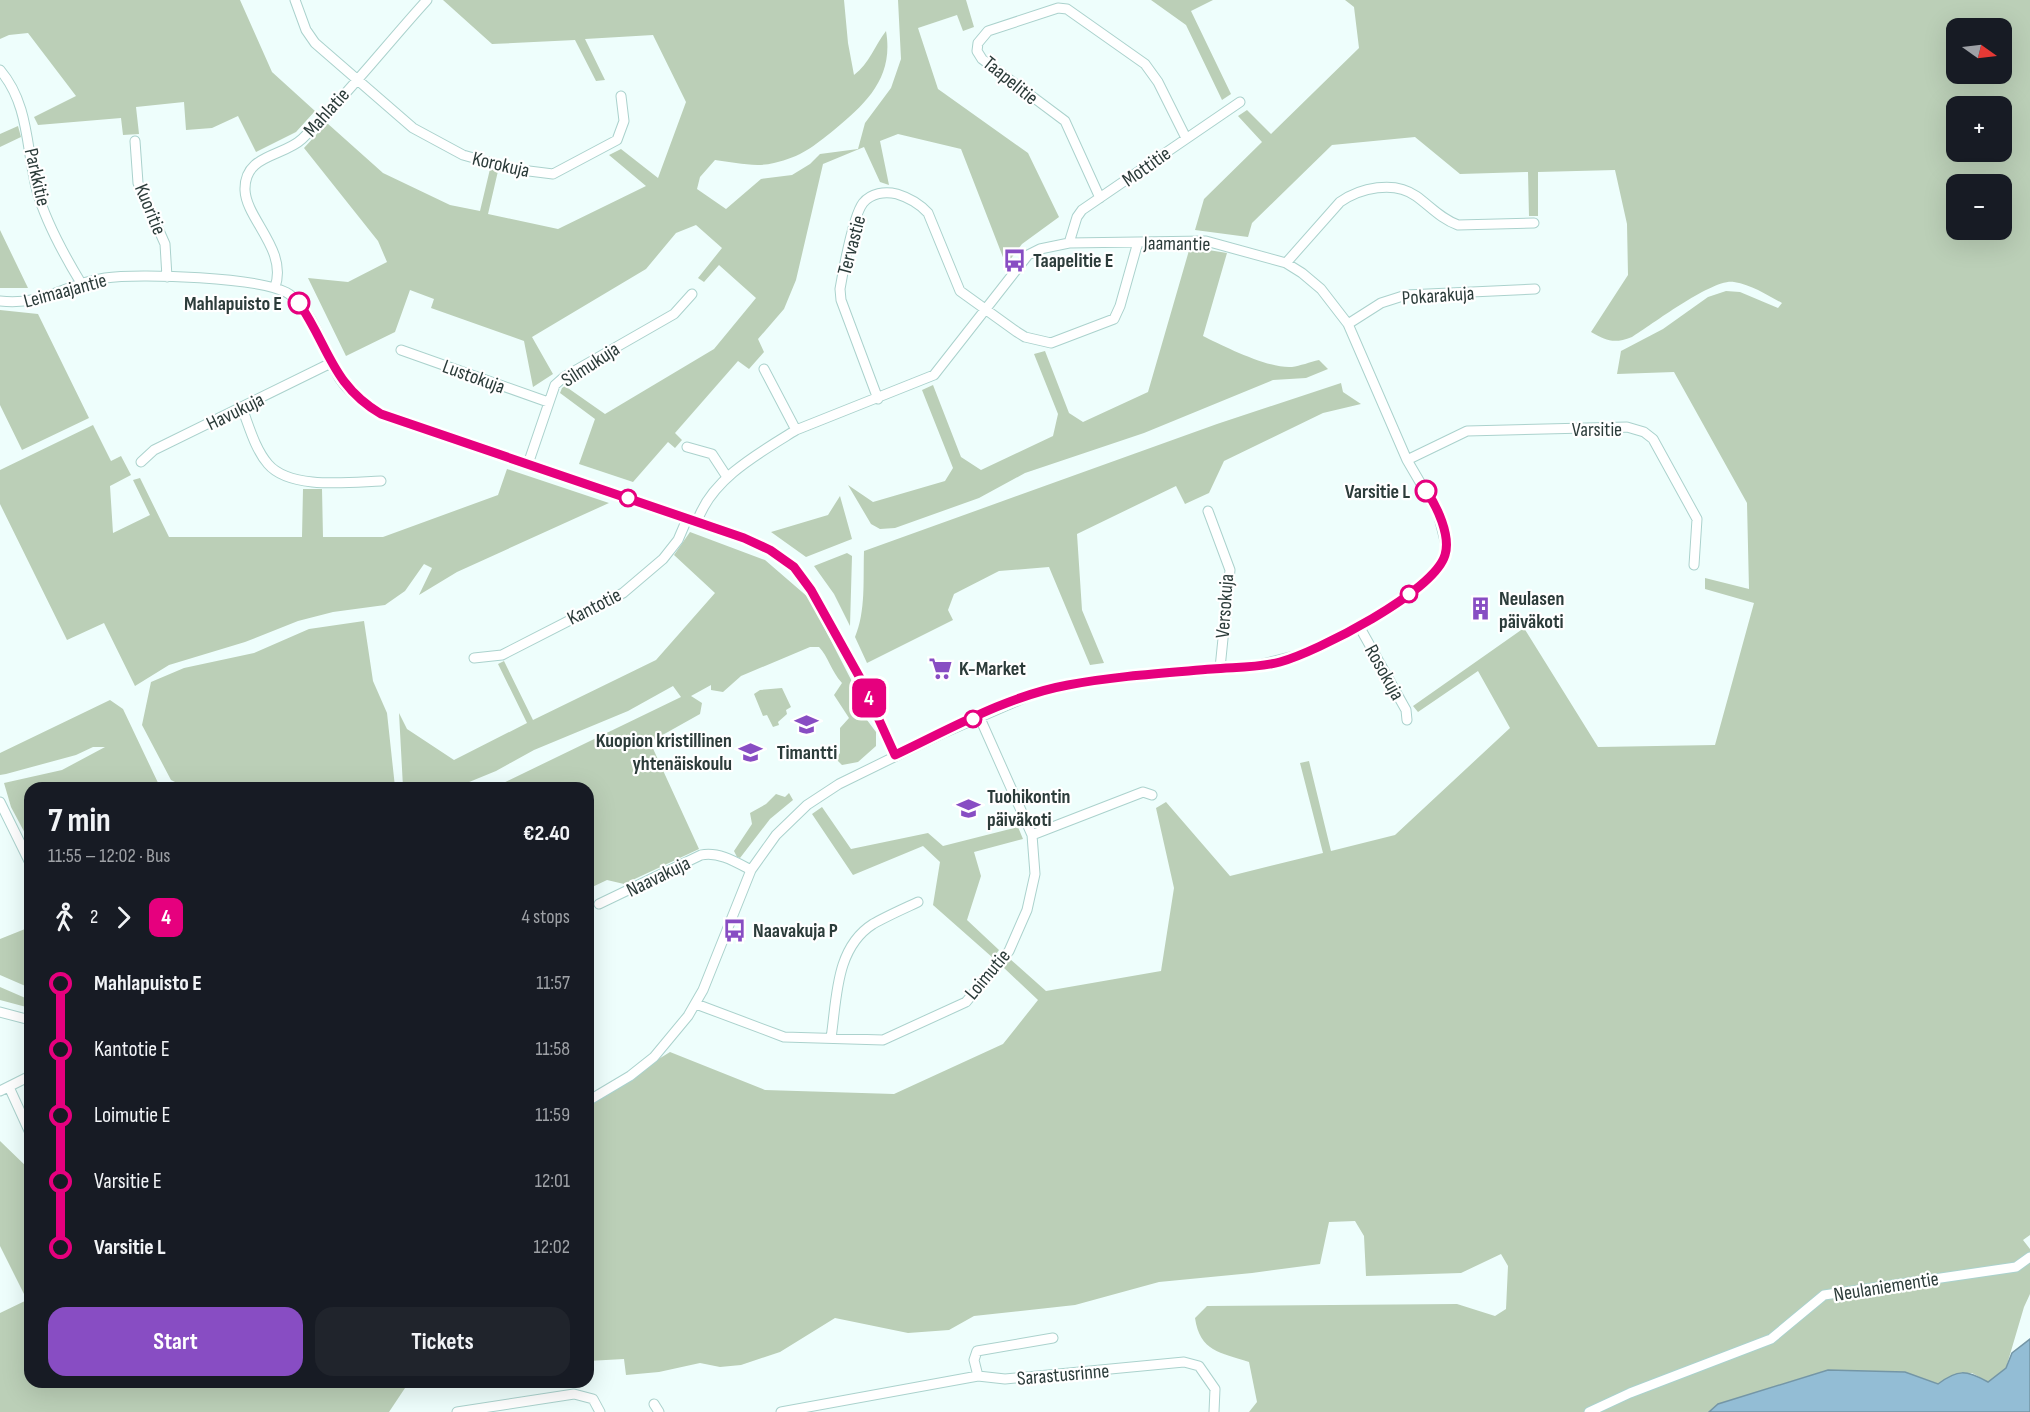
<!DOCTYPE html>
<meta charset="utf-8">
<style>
body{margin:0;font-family:"Sofia Sans Condensed",sans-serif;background:#20242c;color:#f1f3f6;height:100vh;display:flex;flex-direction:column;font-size:22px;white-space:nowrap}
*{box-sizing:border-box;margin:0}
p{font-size:20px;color:#9ea1a6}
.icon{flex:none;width:33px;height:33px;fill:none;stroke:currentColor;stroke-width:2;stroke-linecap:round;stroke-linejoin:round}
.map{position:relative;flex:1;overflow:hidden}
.panel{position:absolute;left:24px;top:782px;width:570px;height:606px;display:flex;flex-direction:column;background:#171b24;border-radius:18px;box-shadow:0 6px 24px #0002}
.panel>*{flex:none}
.badge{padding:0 12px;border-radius:9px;font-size:21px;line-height:39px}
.needle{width:39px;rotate:104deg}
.tools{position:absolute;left:1946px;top:18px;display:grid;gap:12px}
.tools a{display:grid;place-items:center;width:66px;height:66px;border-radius:12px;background:#171b24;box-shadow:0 6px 24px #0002;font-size:30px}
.map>.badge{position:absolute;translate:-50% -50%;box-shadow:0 0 0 3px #fff}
.legs{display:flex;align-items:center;gap:9px;height:66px;padding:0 24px;font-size:20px}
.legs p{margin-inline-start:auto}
.headline{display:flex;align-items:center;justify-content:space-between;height:102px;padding:0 24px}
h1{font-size:33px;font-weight:700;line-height:45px}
.action{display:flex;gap:12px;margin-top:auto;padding:12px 24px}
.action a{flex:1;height:69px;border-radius:18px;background:#884dc3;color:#fff;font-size:24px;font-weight:700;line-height:69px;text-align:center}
.action a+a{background:#20242c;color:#f1f3f6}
ul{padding:0 24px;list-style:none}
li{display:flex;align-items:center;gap:21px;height:66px;font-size:22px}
li i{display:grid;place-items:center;width:9px;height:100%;margin:0 8px;background:currentColor}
li i::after{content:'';width:15px;height:15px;margin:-8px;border:4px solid;border-radius:50%;background:#171b24}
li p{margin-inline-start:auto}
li:first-child i{background:linear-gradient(#0000 50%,currentColor 0)}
li:last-child i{background:linear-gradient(currentColor 50%,#0000 0)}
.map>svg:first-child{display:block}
.green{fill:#bbcfb7;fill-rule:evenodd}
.water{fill:#93bdd5;stroke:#7496a6;stroke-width:1.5}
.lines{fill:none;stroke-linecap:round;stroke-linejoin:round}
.minor-casing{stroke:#abd2cd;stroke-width:11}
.minor{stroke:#fff;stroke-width:9}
.line-1-casing{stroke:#fff;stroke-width:14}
.line-1{stroke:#e6007e;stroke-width:9}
.stop-1-dot{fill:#fff;stroke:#e6007e;stroke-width:3}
.labels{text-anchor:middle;stroke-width:4.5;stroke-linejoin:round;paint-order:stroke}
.street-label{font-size:20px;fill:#2c3c3a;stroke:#fff}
.poi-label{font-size:20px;font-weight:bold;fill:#2c3c3a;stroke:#fff;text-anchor:start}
.stop-label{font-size:20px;font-weight:bold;fill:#2c3c3a;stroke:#fff;text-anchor:end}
</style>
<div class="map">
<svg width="2030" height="1412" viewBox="0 0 2030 1412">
<rect width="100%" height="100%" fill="#eefefc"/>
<path class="green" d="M0 0H240L272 72 315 111 296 132 256 152 238 116 212 128 186 130 184 102 136 107 139 134 123 135 121 118 38 125 34 117 76 96 28 33 9 35 0 39Z
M443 0H844L848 43 854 75C869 64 875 45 886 31 894 77 867 103 834 130 814 146 801 157 774 163 755 168 734 162 715 160L700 177 697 189 726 209 761 179 792 175 810 164 820 154 858 149 865 123 891 88 901 59 898 0H966L974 27 963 31 957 15 918 28 938 89 1028 153 1059 217 1022 244 1006 265 961 149 898 134 880 141 889 185 880 182 864 147 823 164 796 280 784 309 758 339 764 352 749 369 738 361 675 433 682 440 675 448 668 442 633 482 579 464 595 419 560 393 562 388 565 386 605 414 714 349 756 298 719 265 704 282 698 278 722 248 696 225 676 233 646 269 532 337 553 374 533 387 524 341 431 308 434 299 410 290 395 332 346 356 308 278 348 282 387 262 378 241 304 148 327 123 383 173 450 205 480 211 490 169 498 171 488 214 558 229 646 186 609 155 621 149 658 178 686 102 653 35 585 39 605 80 596 81 575 40 492 44Z
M1151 0H1213L1191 11 1231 94 1222 100 1186 25Z
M1345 0H2030V1235L2023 1240 2030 1249V1294L2024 1307 2006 1368 1988 1382 1972 1373 1938 1384 1905 1372 1828 1370 1718 1404 1709 1412H1249L1257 1402 1249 1362C1220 1352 1200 1352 1195 1318L1207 1306 1457 1304 1495 1316 1506 1309 1508 1266 1501 1254 1461 1273 1366 1276 1364 1236 1355 1221 1329 1222 1320 1264 1252 1273 1159 1282 1075 1305 974 1316 949 1330 908 1333 835 1318 780 1352 741 1365 720 1367 700 1363 659 1372 626 1375 624 1359 588 1361V1103L670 1052 765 1090 894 1094 1003 1044 1038 1000 1003 967 1010 959 1046 991 1161 971 1174 888 1156 808 1166 802 1230 876 1323 853 1300 763 1309 761 1331 851 1395 835 1510 728 1478 671 1418 712 1413 706 1524 628 1598 747 1715 745 1754 603 1705 589V578L1749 589 1747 503 1674 372 1617 374 1621 351 1663 329 1708 297 1726 291 1740 292 1778 308 1782 303C1767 295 1752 285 1734 282 1713 278 1653 324 1632 337 1614 344 1607 341 1591 332L1628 275 1627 224 1615 170 1538 172V216H1529L1528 172 1460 174 1415 137 1332 145 1252 223 1248 237 1195 230 1204 199 1262 142 1238 116 1247 110 1271 134 1359 48 1354 7ZM1956 28H2001V74H1956ZM1956 106H2001V152H1956ZM1956 184H2001V230H1956Z
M18 126 21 137 0 147V134Z
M0 230 28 288H0Z
M1190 247 1227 253 1203 336C1223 346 1269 369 1292 367 1300 366 1310 362 1319 360L1328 369 1306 378 1273 380 1144 433 1025 473 979 498 895 528 880 529 871 524 848 485 873 502 945 481 953 468 922 390 933 385 961 457 981 470 1053 436 1058 414 1034 354 1045 351 1069 413 1083 422 1148 392Z
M0 310 38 314 89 418 22 450 0 405Z
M1341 383 1343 392 1361 404 1323 413 1224 461 1209 493 1185 504 1176 486 1077 534 1082 610 1104 663 1090 665 1049 567 999 571 954 594 948 610 953 620 867 663 855 637C866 611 863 580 864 551L1217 424Z
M93 425 111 461 121 456 131 475 110 486 113 533 150 515 133 480 140 478 169 537H302L303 489H322L323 537H383L498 495 507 469 609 503 457 572 419 595 432 568 424 564 405 591 385 605 333 612 298 621 245 642 169 665 135 686 104 623 67 640 0 504V470Z
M840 496 852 539 806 557 771 532 828 515Z
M690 532 765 560 809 598 863 703 867 720 876 732V746L858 762 842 765 836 759 840 753V728L849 718 834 695 842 683C831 671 828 656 819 647H810L741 676 723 692 711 690V685L691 696 702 703 700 714 650 742 699 849 624 884 607 880 588 889V788L495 787 681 697 673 686 628 711 534 750 496 771 457 787H403L399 713 407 729 454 760 527 723 498 664 504 661 533 720 656 660 715 593 674 555Z
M847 553 852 556 850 626 834 594 814 566Z
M364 621 373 681 387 713 395 787 187 788 171 780 142 725 151 682 184 668 254 653 309 629Z
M782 688 791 707 786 710 787 714 778 722 779 725 773 727 767 715 763 716 754 694 760 690Z
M110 700 123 709 160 787 30 788 28 839 11 807 4 783 62 770 105 747H93L76 755 6 774 0 775V753Z
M789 793 793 800 770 819 740 858 737 857 734 851 752 824 750 813 766 804 776 794 785 797Z
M822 807 851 849 928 833 943 846 1018 827 1023 839 974 852 981 876 967 920 999 950 993 958 933 905 940 862 923 846 853 875 812 814Z
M30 927V988L0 975V939Z
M0 987 30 1000V1008L0 1000Z
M0 1141 30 1170V1382H409L389 1412H0V1313L27 1300 0 1246Z"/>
<path class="water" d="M2030 1339V1412H1709L1718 1404 1828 1370 1905 1372 1938 1384C1958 1369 1966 1370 1988 1382L2006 1368 2012 1353Z"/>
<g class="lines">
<defs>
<path id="minor" d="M295 0 306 30 315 43 413 128 463 155 513 169 553 174 617 140 624 121 621 96
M0 70C30 105 26 151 37 191 46 222 64 255 81 283
M135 141 138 183 165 244 167 277
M1100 198 1065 121 982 59 977 51 978 43 988 31 1058 8 1067 9 1145 64 1158 82 1186 138
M1069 243 1077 217 1082 210 1240 102
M1286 263 1340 202C1360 188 1394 180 1416 196 1430 206 1441 219 1458 225L1534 223
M275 287C288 250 246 219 245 190 244 154 283 157 302 139 346 97 386 45 427 0
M0 301C44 306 64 284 105 278 138 273 263 277 289 294 315 312 324 353 340 379 350 394 366 405 381 414L744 538 770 550 793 567 811 590 860 678 895 755
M1348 324 1381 303 1406 295 1535 289
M401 350 548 402
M764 369 796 430
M878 399 841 300 840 289C843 272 853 216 863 203 871 193 885 191 897 194 910 198 919 203 928 213L960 291 1017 332 1025 337 1051 343 1114 319 1120 306 1138 242
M242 408C249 426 255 449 268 464 290 490 351 482 381 481
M687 447 712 454 727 477
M1407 460 1467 431 1627 427 1644 432 1653 439 1697 519 1694 565
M141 462 154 450 331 363
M528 464 555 385 564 377 674 314 692 294
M1208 511 1230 570 1220 668
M1359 626 1406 710 1407 720
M474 658 502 655 623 593 663 559 678 540 687 519
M0 802 30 863
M1032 835 1143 792 1152 795
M599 904 701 855C718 851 736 862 751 870
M696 1004 784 1037 883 1040 966 1002 1009 951 1027 910 1035 874 1032 835 979 716
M0 1012 30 1020
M831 1038C837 999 835 948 873 924 887 916 903 909 918 902
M9 1087 30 1133
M0 1091 30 1076
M588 1101 630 1076 654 1057 688 1016 703 990 751 870 776 835 807 805 839 784 941 734 1033 694 1067 685 1126 677 1251 667 1302 654 1359 626 1396 604 1431 576 1445 557 1447 549 1438 513 1407 460 1348 324 1321 289 1302 273 1286 263 1206 241 1069 243 1040 249 1028 255 934 375 796 430C759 453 711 479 697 522
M1053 1338 977 1351 974 1360 978 1376 1005 1379 1184 1362 1199 1366 1215 1389 1214 1412
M654 1404 659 1412
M457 1412 574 1394 593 1399 600 1412
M781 1412 978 1376
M1589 1412 1630 1393 1771 1339 1824 1295 2016 1267 2030 1257"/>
</defs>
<use href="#minor" class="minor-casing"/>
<use href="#minor" class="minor"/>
</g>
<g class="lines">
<defs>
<path id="line-1" d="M299 303C329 347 332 385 381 414L744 538 770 550 794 567 811 590 860 678 895 755C950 729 1007 696 1068 685 1115 676 1165 673 1212 669 1235 667 1258 668 1280 662 1317 652 1434 592 1445 555 1451 536 1437 506 1426 491"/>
</defs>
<use href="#line-1" class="line-1-casing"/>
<use href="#line-1" class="line-1"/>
</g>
<defs>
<symbol id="bus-bare" viewBox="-9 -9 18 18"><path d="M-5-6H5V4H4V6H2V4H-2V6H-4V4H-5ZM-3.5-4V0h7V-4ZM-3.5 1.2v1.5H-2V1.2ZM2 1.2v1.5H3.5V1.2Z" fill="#884dc3" stroke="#fff" stroke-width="2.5" paint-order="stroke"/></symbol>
<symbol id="building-bare" viewBox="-9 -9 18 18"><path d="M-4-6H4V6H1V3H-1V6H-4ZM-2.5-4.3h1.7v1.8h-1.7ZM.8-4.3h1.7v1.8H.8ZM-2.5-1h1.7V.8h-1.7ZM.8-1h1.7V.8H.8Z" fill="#884dc3" stroke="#fff" stroke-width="2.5" paint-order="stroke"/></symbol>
<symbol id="supermarket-bare" viewBox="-9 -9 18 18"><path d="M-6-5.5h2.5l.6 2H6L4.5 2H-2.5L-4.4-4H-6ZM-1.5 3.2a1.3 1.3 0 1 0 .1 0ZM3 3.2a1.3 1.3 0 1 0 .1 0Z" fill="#884dc3" stroke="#fff" stroke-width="2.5" paint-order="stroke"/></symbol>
<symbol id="school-bare" viewBox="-9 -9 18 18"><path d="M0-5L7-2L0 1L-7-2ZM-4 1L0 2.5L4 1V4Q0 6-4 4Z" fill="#884dc3" stroke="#fff" stroke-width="2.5" paint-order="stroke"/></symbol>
</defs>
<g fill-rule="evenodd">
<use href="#bus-bare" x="998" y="244" width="33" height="33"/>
<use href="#building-bare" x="1464" y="592" width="33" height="33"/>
<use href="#supermarket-bare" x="924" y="652" width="33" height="33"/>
<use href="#school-bare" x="790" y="708" width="33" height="33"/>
<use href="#school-bare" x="734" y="736" width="33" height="33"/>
<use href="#school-bare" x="952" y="792" width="33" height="33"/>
<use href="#bus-bare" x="718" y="914" width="33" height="33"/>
</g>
<g class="stop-1-dot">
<circle cx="299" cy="303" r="10"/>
<circle cx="1426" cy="491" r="10"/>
<circle cx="628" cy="498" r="8"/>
<circle cx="1409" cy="594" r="8"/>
<circle cx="973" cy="719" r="8"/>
</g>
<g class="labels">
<g class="street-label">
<text transform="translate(1011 80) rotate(39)" y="7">Taapelitie</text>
<text transform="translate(326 112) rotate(-48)" y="7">Mahlatie</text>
<text transform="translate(501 164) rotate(13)" y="7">Korokuja</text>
<text transform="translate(1146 166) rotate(-35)" y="7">Mottitie</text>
<text transform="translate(38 177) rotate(77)" y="7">Parkkitie</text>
<text transform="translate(151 209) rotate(68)" y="7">Kuoritie</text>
<text transform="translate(1177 243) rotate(1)" y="7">Jaamantie</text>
<text transform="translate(851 245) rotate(-75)" y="7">Tervastie</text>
<text transform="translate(65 290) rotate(-15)" y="7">Leimaajantie</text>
<text transform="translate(1438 295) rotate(-4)" y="7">Pokarakuja</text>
<text transform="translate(590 364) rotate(-33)" y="7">Silmukuja</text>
<text transform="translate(474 376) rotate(20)" y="7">Lustokuja</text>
<text transform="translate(235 411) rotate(-26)" y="7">Havukuja</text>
<text x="1597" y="436">Varsitie</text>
<text transform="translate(594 606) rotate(-27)" y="7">Kantotie</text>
<text transform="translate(1224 606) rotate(-86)" y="7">Versokuja</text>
<text transform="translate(1385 672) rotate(61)" y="7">Rosokuja</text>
<text transform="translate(658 876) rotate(-26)" y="7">Naavakuja</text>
<text transform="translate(987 974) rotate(-50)" y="7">Loimutie</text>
<text transform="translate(1886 1286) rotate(-9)" y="7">Neulaniementie</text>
<text transform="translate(1063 1374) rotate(-5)" y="7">Sarastusrinne</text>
</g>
<g class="poi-label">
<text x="1033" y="267">Taapelitie E</text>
<text x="1499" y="605">Neulasen<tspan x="1499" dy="23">päiväkoti</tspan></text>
<text x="959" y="675">K-Market</text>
<text x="732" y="747" text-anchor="end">Kuopion kristillinen<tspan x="732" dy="23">yhtenäiskoulu</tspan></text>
<text x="807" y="759" text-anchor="middle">Timantti</text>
<text x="987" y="803">Tuohikontin<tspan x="987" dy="23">päiväkoti</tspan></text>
<text x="753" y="937">Naavakuja P</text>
</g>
<g class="stop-label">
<text x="282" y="310">Mahlapuisto E</text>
<text x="1410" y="498">Varsitie L</text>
</g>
</g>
</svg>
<div class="tools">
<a><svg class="needle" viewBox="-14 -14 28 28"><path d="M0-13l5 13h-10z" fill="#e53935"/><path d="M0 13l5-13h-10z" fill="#9ea1a6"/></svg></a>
<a>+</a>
<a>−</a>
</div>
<b class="badge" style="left:869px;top:698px;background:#e6007e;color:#fff">4</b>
<section class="panel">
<div class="headline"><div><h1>7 min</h1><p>11:55 – 12:02 · Bus</p></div><b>€2.40</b></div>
<div class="legs"><svg class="icon" aria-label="walk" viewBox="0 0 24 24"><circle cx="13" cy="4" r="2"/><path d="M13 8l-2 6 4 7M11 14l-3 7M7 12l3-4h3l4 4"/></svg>2<svg class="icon" aria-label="forward" viewBox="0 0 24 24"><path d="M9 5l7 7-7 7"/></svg><b class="badge" style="background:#e6007e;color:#fff">4</b><p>4 stops</p></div>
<ul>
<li><i style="color:#e6007e"></i><b>Mahlapuisto E</b><p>11:57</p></li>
<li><i style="color:#e6007e"></i><span>Kantotie E</span><p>11:58</p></li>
<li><i style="color:#e6007e"></i><span>Loimutie E</span><p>11:59</p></li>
<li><i style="color:#e6007e"></i><span>Varsitie E</span><p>12:01</p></li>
<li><i style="color:#e6007e"></i><b>Varsitie L</b><p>12:02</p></li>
</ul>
<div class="action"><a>Start</a><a>Tickets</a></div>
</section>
</div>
